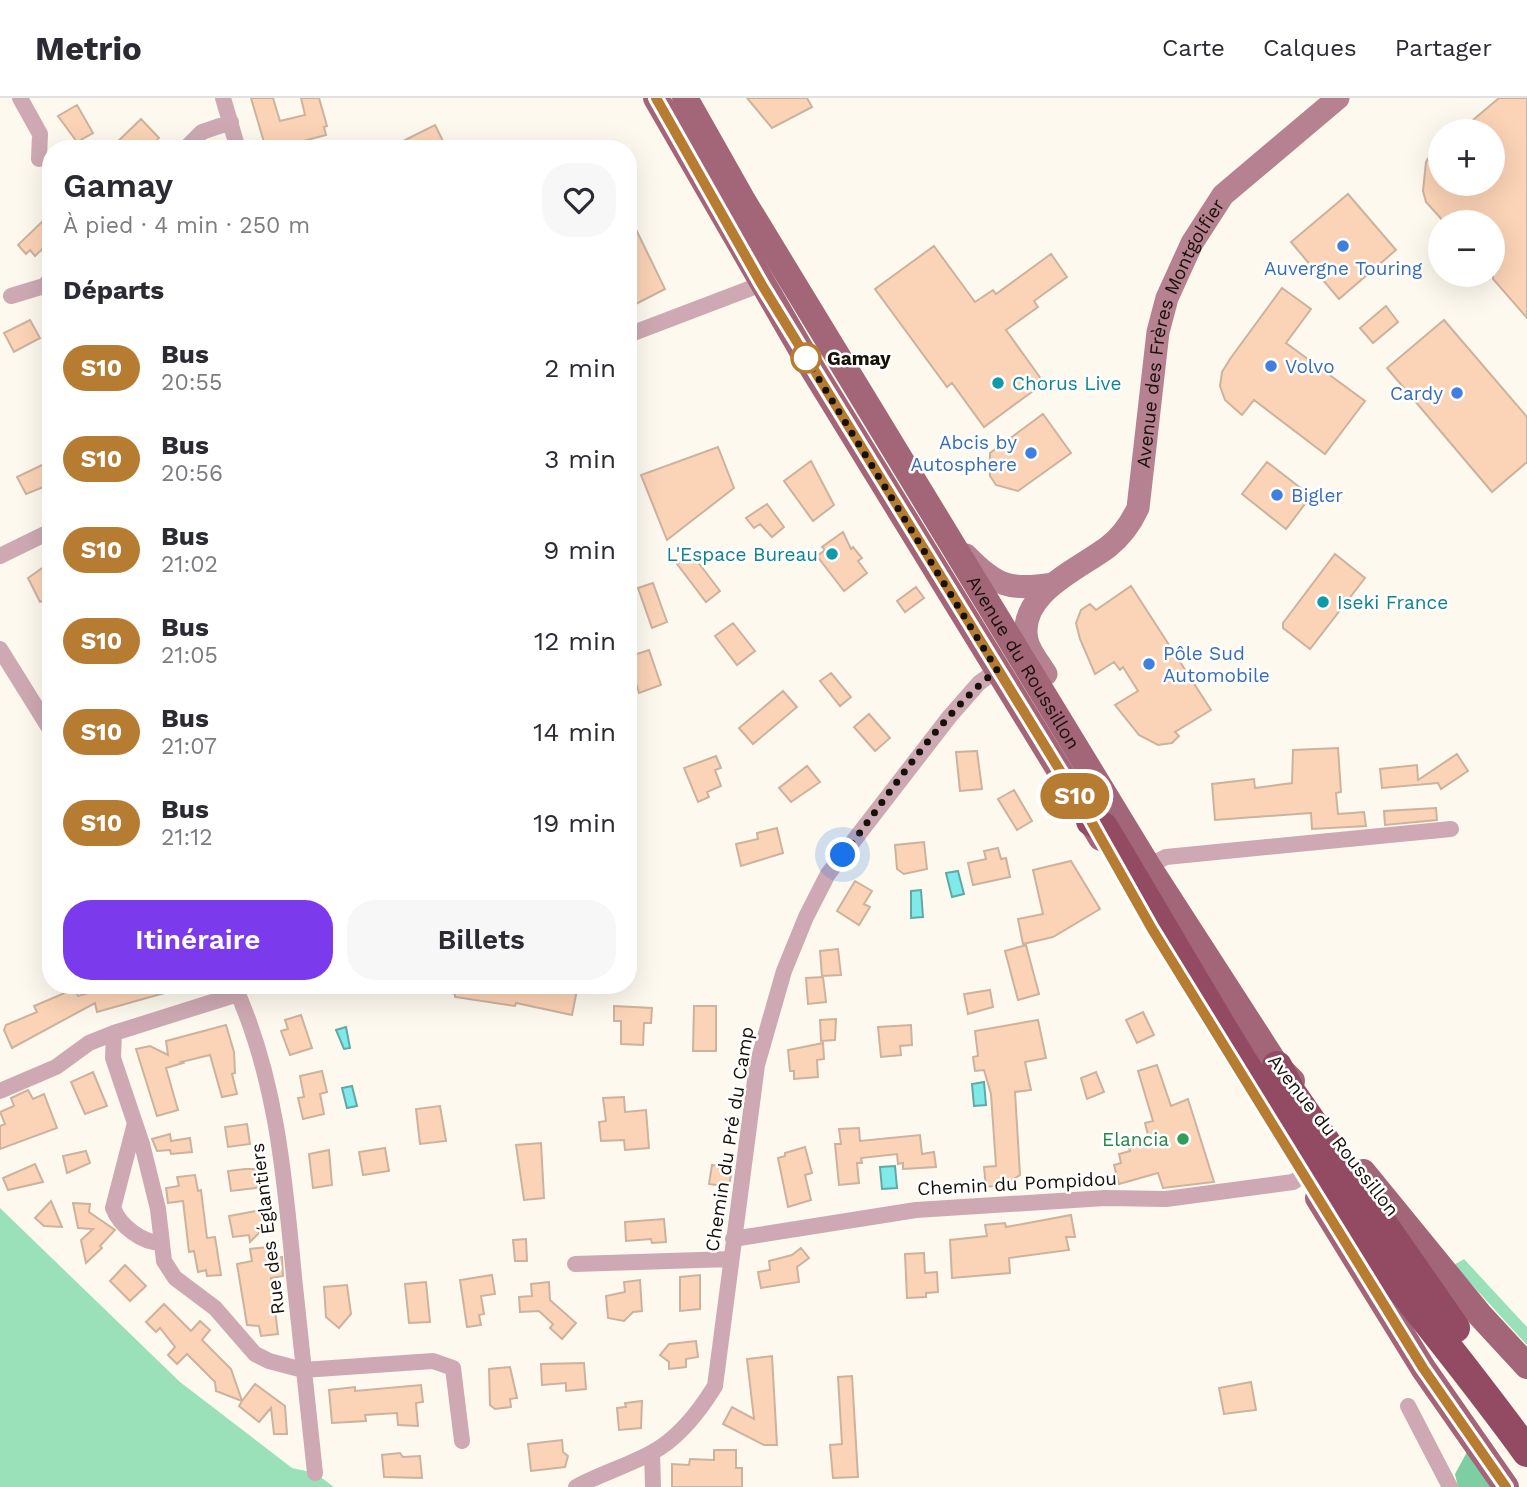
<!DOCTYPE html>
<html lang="fr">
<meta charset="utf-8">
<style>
body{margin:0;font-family:"Work Sans",sans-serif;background:#f7f7f7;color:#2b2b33;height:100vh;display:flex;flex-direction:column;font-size:26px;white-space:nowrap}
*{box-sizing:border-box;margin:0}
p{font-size:23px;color:#7c7c81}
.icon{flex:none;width:38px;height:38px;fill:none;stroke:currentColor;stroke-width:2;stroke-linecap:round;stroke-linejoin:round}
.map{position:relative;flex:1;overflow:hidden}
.details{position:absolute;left:42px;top:42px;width:595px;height:854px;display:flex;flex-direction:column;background:#fff;border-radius:28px;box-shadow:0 7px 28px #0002}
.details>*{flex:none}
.badge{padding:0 14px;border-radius:23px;font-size:24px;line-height:46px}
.controls{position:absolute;left:1428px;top:21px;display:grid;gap:14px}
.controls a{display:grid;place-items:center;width:77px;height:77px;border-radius:50%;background:#fff;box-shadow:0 7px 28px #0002;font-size:35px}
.you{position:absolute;width:35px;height:35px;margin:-18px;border:5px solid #fff;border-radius:50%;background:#1a73e8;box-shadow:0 0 0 10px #1a73e833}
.map>.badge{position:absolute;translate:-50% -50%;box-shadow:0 0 0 4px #fff}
h2{padding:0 21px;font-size:26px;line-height:63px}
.round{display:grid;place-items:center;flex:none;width:74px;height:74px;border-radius:28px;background:#f7f7f7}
.overview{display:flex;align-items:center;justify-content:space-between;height:119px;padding:0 21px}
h1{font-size:33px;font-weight:600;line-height:52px}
.action{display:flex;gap:14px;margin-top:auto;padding:14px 21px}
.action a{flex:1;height:80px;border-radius:28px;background:#7c3aed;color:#fff;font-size:28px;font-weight:600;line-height:80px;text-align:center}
.action a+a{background:#f7f7f7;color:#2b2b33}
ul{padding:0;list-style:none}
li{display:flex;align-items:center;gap:21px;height:91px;padding:0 21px}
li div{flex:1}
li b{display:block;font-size:26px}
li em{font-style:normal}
li .badge{min-width:77px;font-weight:700;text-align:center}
header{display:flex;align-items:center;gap:42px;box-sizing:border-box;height:98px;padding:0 35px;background:#fff;border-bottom:2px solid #e1e1e2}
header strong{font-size:33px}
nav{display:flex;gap:38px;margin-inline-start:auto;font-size:24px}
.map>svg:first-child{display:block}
.green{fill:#9ae1ba}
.forest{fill:#7ecda3}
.water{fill:#7feae9;stroke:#60a9a6;stroke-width:2}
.building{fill:#fbd3b6;stroke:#cdb29e;stroke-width:2}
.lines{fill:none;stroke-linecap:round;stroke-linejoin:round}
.street{stroke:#cea9b3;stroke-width:16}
.secondary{stroke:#b68190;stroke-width:23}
.primary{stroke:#a36578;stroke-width:26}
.highway{stroke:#934b63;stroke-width:30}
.line-casing{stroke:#fff;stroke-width:16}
.line{stroke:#b57c32;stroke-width:10}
.walk{stroke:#161208;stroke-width:7;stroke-dasharray:0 12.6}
.shop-dot{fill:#3f7fe0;stroke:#fff;stroke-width:2.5}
.stop-dot{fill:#fff;stroke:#b57c32;stroke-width:3.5}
.culture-dot{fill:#0f9aa8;stroke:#fff;stroke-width:2.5}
.leisure-dot{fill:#2e9e5b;stroke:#fff;stroke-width:2.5}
.labels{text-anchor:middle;stroke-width:5;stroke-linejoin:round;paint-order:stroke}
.shop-label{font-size:19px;fill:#366cbe;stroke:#fff;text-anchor:start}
.street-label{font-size:19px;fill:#161208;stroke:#fff}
.stop-label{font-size:19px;font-weight:bold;fill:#161208;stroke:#fff;text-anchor:start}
.culture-label{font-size:19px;fill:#0d838f;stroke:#fff;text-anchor:start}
.leisure-label{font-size:19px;fill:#27864d;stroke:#fff;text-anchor:end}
</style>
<header>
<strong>Metrio</strong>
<nav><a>Carte</a><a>Calques</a><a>Partager</a></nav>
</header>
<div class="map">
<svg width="1527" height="1389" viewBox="0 0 1527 1389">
<rect width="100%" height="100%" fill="#fef9ee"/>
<path class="green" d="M0 1110 180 1284 292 1370 315 1375 334 1389H0Z
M1464 1161 1527 1229V1247L1454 1167Z"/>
<path class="forest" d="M1467 1354 1491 1389H1458L1455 1376Z"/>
<path class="water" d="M958 773 964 796 952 799 946 775Z
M921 792 923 819 911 820V793Z
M346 929 350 950 344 951 336 932Z
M984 984 986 1007 974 1008 972 986Z
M352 988 357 1008 347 1010 342 990Z
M895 1068 897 1090 882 1091 880 1069Z"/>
<path class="building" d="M251 0H273L280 23 305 17 301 0H319L327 28 324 29 326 37 288 47 289 51H266Z
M747 0H807L812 9 772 30Z
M1499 0H1527V220L1493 181V124H1444L1426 104 1423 93 1426 64 1440 40V86H1493V33H1460Z
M77 7 93 35 77 44 58 18Z
M141 21 159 40 147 51H110Z
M435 27 447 51H387Z
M1348 96 1396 152 1339 201 1291 144Z
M51 115V143L35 158 30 152 26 156 18 147Z
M628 115 665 191 628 210Z
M934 148 975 204 993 192 996 196 1051 156 1067 179 1034 203 1038 209 1006 232 1044 285 984 329 952 285 947 289 875 191Z
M1282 190 1311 211 1286 245 1365 303 1325 356 1254 302 1242 317 1225 302 1220 288 1222 274 1230 261Z
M1386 208 1398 224 1373 245 1360 230Z
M30 222 40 240 14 254 4 235Z
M1444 222 1527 319V364L1492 394 1387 270Z
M1043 316 1071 355 1018 393 996 387 990 378V355Z
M718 349 734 390 667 442 641 377Z
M811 363 834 407 813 423 784 383Z
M1267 364 1311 398 1286 431 1242 396Z
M42 367 45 371 51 368V386L26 396 17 379Z
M767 406 784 429 772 439 760 426 754 430 746 420Z
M843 434 851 451 853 449 862 460 858 463 867 475 844 493 817 458 825 452 822 449Z
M691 455 720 493 706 504 677 466Z
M1335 456 1365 480 1310 551 1283 530V525Z
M51 464V499L40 504 28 480Z
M653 485 667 524 652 530 638 490Z
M1131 488 1211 612 1175 634 1179 638 1172 645 1158 647 1139 637 1115 607 1138 593 1123 569 1120 572 1114 564 1095 576 1080 541 1076 525 1081 512 1090 506 1096 512Z
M916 489 924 500 905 514 897 503Z
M733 525 755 553 737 567 715 538Z
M649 552 661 587 639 595 628 559Z
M831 575 851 599 840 608 820 583Z
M783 593 797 609 753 646 739 630Z
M869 616 890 640 875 653 854 629Z
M1338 650 1341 694 1336 695 1338 716 1364 714 1366 728 1312 731 1311 715 1215 722 1212 686 1254 681 1255 690 1292 685 1293 652Z
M977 653 982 691 960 693 956 654Z
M1457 656 1468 673 1441 691 1438 685 1382 690 1380 671 1417 667 1418 682Z
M716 658 721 670 715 672 721 688 707 694 709 699 698 704 684 670Z
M807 668 820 684 791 704 779 690Z
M1014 692 1032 723 1017 732 998 701Z
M1436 710 1437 722 1385 727 1384 713Z
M777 730 783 755 741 768 736 746 758 741 757 735Z
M924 744 927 771 904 776 897 771 895 747Z
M998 750 1001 761 1006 760 1010 779 973 787 968 765 986 761 984 753Z
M1071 763 1100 811 1053 839 1023 846 1018 821 1043 816 1033 772Z
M855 783 872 793 864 806 870 809 859 827 837 813Z
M1026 847 1039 896 1018 902 1005 853Z
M838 851 841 877 822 878 820 853Z
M823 879 826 904 808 906 806 880Z
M116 887H181L182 890 97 914 95 905 12 950 4 932 6 927 37 914 34 908 74 891 78 898Z
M444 887H578L572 917 516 905 515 908 455 899V896L444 893Z
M990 892 993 909 968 916 964 896Z
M614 908 652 910 651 925H644L643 947 621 946V923H614Z
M694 908H716V953H693Z
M1143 914 1154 937 1137 945 1126 922Z
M301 917 312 950 290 957 281 933 288 931 285 922Z
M836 921 835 942 821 943 820 922Z
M1038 922 1046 960 1025 964 1031 992 1015 994 1020 1077 1011 1083 1012 1086 986 1089 984 1069 996 1068 991 996 984 972 975 973 973 959 978 958 975 933Z
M226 927 234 954 235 975 232 976 237 996 222 999 210 957 181 964 183 965 166 970 178 1012 157 1018 136 951 150 948 168 957 166 943Z
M911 927 912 947 900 948 901 957 881 959 878 929Z
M823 945 824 961 817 962 818 979 794 981V973H790L788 952Z
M1157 967 1171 1008 1188 1001 1214 1084 1163 1090 1158 1075 1119 1086 1114 1067 1121 1065 1119 1056 1130 1053 1128 1047 1149 1041 1145 1025 1153 1023 1138 973Z
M322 973 327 994 320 996 324 1016 303 1021 298 1000 304 999 300 978Z
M93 974 107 1008 85 1016 71 984Z
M1096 974 1104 994 1087 1001 1081 980Z
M28 992 33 1001 44 996 57 1030 0 1051V1028L5 1026 0 1014 14 1008 11 1000Z
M624 999 625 1014 646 1012 649 1050 625 1052 624 1042 601 1043 599 1024 606 1023 603 1000Z
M440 1008 446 1043 420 1046 416 1011Z
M247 1026 250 1046 228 1049 225 1029Z
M859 1030 860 1043 920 1037 922 1056 934 1054 936 1069 903 1071V1065L898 1066 897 1056 861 1060 862 1065H857L859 1085 839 1087 835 1046H841L839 1031Z
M170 1036 171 1043 190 1040 192 1054 171 1056 170 1052 157 1053 152 1041Z
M541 1045 544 1100 524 1102 516 1047Z
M805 1049 812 1075 805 1077 811 1102 788 1109 778 1060 785 1058V1055Z
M385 1050 389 1073 363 1077 359 1054Z
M329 1052 332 1087 313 1090 309 1056Z
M86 1053 90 1065 67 1075 63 1058Z
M35 1066 43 1084 8 1092 3 1080Z
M712 1067 732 1070 729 1089 709 1086Z
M245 1071H261L264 1089 231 1093 228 1073Z
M195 1077 198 1093 201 1092 207 1140 215 1139 221 1177 207 1178 206 1172 198 1174 194 1153 189 1154 183 1103 168 1105 166 1090 179 1088 177 1079Z
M51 1103 62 1129 44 1128 35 1120Z
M73 1105 90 1106 89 1114 115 1132 100 1148 102 1150 86 1165 81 1142 93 1131 78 1130Z
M261 1112 265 1129 250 1144 249 1137 233 1139 229 1118Z
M1071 1117 1075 1139H1066L1069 1152 1009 1160 1010 1175 952 1180 950 1142 987 1138 985 1127 1005 1125 1006 1129Z
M664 1121 666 1144 652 1145 651 1141 626 1143 625 1124Z
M526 1141 527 1163H515L513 1142Z
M268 1149 270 1160 282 1159 283 1178 271 1180 278 1236 261 1238 259 1228 247 1227 237 1166 252 1163 250 1151Z
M801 1150 809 1160 797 1169 799 1184 761 1190 758 1174 770 1172 769 1163 792 1157Z
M924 1155 925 1175 937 1174 938 1194 926 1195V1199L907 1200 905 1156Z
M125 1167 146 1188 130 1203 110 1183Z
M492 1177 495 1196 481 1198 484 1216 479 1217 481 1227 467 1229 460 1182Z
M700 1177V1211L680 1213V1179Z
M640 1182 642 1213 633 1214 624 1223 608 1220 606 1198 625 1194 624 1184Z
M426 1184 430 1224 409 1225 405 1186Z
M549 1184 550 1202 576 1225 562 1241 550 1230 553 1226 539 1213 520 1214 519 1199 532 1198 531 1186Z
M347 1187 351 1216 339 1230 326 1219 324 1189Z
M164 1206 191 1233 200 1223 210 1232 202 1242 231 1271 242 1303 255 1286 285 1308 287 1336H274L271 1310 259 1324 239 1308 242 1303 216 1293 215 1284 187 1256 177 1266 168 1257 175 1249 160 1230 156 1234 146 1224Z
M696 1243 698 1259 686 1261V1269L669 1271V1264L660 1257 669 1246Z
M772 1258 777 1347H764L723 1326 732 1309 754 1321 747 1261Z
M584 1265 586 1291 566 1293V1285L542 1287 541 1266Z
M510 1269 517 1300 510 1301 511 1309 495 1311 490 1307 489 1271Z
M852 1278 858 1379 833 1380 830 1347 842 1346 838 1279Z
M1251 1284 1256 1312 1224 1316 1219 1290Z
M421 1287 423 1304 416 1305 418 1328 398 1327 397 1315 365 1317 366 1323 332 1325 329 1292 355 1289V1293Z
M642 1303 641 1330 619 1332 617 1310 626 1309 625 1305Z
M562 1342 563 1354 568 1358 565 1369 531 1373 528 1346Z
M714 1352H736V1370H742V1389H672V1366L689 1367 690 1361 714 1362Z
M400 1355 403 1359 420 1358 422 1380 384 1379 382 1357Z"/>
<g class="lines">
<path class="street" d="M20 0 40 36 39 61
M223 0 238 51
M185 51 202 34 231 24
M11 198 44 188 51 181
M628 237 762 186
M0 458 51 433
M0 551 51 633
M1148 768 1166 759 1451 731
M234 887C276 978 285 1081 294 1179 301 1244 308 1310 315 1375
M238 896 114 935 113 960 142 1046 158 1111 164 1163 175 1180 215 1210 255 1256 269 1263 303 1272 433 1263 453 1270 462 1343
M0 993 56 969 89 945 114 935
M135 1025 113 1110C120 1128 142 1145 162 1145
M733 1141 916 1112 1105 1100 1166 1101 1293 1084 1304 1077
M575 1166 731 1161
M1408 1308 1450 1389
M652 1355 653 1389
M576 1389C600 1376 627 1368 651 1355 678 1341 699 1314 715 1288L757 967 784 873 806 819 828 776 950 618 979 585 997 572"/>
<g class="secondary">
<path d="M966 457C996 488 1010 493 1052 486"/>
<path id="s1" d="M1046 576C1040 566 1029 553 1027 542 1017 496 1079 471 1108 449 1121 439 1131 425 1138 410L1158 234 1167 200 1192 145 1223 97 1338 0"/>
</g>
<g class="primary">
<path d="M656 0 806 260 1101 740"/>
<path id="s2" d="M685 0 742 101 1148 768 1277 968 1292 983"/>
<path d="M1363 1074 1479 1216 1527 1268"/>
<path d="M1318 1100 1423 1270 1506 1389"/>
</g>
<path class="highway" d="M1091 723 1103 729C1170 840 1233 954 1305 1061 1374 1162 1455 1254 1527 1354
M1277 968 1290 993 1455 1230"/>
</g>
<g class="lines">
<defs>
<path id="line" d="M656 0 762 187 1091 723 1152 831 1423 1270 1506 1389"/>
</defs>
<use href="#line" class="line-casing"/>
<use href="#line" class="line"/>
<path class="walk" d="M806 260 997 572C938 619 890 696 843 757"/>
</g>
<g class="shop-dot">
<circle cx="1343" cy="148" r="7"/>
<circle cx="1271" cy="268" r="7"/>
<circle cx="1457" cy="295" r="7"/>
<circle cx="1031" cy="355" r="7"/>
<circle cx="1277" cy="397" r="7"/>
<circle cx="1149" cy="566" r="7"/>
</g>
<circle class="stop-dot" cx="806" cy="260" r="14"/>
<g class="culture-dot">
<circle cx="998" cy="285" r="7"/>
<circle cx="832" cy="456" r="7"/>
<circle cx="1323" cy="504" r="7"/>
</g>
<circle class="leisure-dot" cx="1183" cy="1041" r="7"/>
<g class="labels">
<g class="shop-label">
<text x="1343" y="177" text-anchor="middle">Auvergne Touring</text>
<text x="1285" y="275">Volvo</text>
<text x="1443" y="302" text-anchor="end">Cardy</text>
<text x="1017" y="351" text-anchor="end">Abcis by<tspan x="1017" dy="22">Autosphere</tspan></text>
<text x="1291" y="404">Bigler</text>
<text x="1163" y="562">Pôle Sud<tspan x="1163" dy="22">Automobile</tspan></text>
</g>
<g class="street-label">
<text dy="7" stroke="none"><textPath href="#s1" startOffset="402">Avenue des Frères Montgolfier</textPath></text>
<text dy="7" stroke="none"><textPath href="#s2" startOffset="658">Avenue du Roussillon</textPath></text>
<text transform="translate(1334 1037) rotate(52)" y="7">Avenue du Roussillon</text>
<text transform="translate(729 1041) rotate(-81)" y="7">Chemin du Pré du Camp</text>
<text transform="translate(1017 1085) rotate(-3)" y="7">Chemin du Pompidou</text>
<text transform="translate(267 1131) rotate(-97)" y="7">Rue des Églantiers</text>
</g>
<g class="stop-label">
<text x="827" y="267">Gamay</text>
</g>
<g class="culture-label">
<text x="1012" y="292">Chorus Live</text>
<text x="818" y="463" text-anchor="end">L'Espace Bureau</text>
<text x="1337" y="511">Iseki France</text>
</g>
<g class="leisure-label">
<text x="1169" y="1048">Elancia</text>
</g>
</g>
</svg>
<div class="controls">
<a>+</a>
<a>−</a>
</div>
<div class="you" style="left:843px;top:757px"></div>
<b class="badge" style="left:1075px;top:698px;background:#b57c32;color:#fff">S10</b>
<section class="details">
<div class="overview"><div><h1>Gamay</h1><p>À pied · 4 min · 250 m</p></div><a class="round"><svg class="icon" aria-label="heart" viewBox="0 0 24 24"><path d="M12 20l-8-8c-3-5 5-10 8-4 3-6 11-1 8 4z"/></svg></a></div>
<h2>Départs</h2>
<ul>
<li><span class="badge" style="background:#b57c32;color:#fff">S10</span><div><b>Bus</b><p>20:55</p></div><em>2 min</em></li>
<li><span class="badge" style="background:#b57c32;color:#fff">S10</span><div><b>Bus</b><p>20:56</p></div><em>3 min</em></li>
<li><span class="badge" style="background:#b57c32;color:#fff">S10</span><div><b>Bus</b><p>21:02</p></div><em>9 min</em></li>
<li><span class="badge" style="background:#b57c32;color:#fff">S10</span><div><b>Bus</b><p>21:05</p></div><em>12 min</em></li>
<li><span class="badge" style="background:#b57c32;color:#fff">S10</span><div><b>Bus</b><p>21:07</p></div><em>14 min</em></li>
<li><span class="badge" style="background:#b57c32;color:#fff">S10</span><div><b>Bus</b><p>21:12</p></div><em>19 min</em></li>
</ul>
<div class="action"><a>Itinéraire</a><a>Billets</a></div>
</section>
</div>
